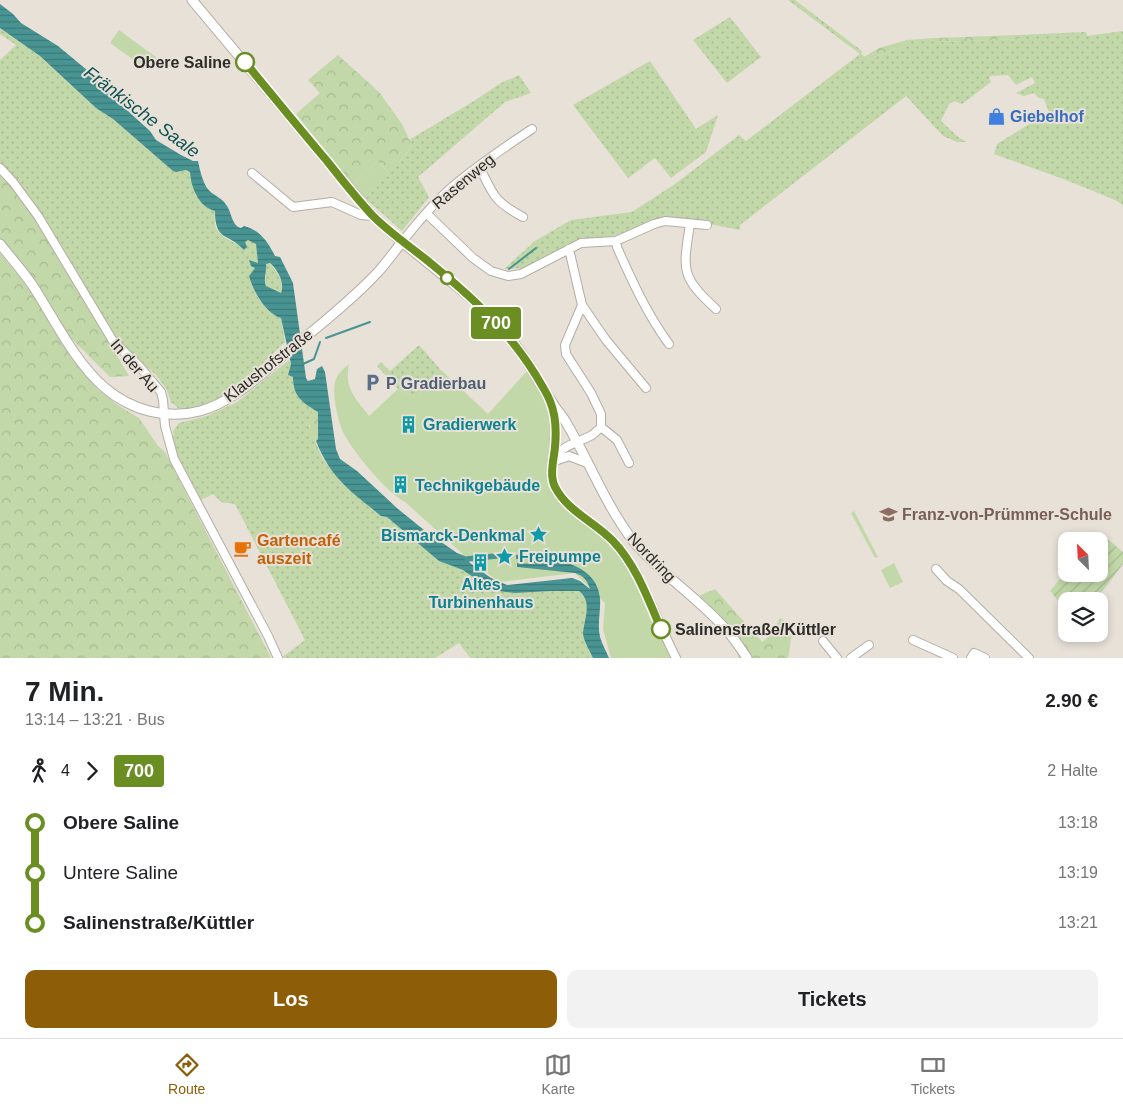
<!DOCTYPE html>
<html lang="de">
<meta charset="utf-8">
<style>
body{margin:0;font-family:Arial,sans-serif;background:#f2f2f2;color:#202124;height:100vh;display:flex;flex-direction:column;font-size:19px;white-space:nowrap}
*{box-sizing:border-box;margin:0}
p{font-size:16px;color:#757577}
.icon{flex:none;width:28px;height:28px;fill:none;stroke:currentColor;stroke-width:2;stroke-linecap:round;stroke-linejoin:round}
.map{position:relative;height:658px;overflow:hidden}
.sheet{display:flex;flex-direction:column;background:#fff;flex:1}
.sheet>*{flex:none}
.badge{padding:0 10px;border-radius:4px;font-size:18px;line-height:32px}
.needle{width:32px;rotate:336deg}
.buttons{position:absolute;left:1058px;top:532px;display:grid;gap:10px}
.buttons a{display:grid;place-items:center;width:50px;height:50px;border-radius:10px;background:#fff;box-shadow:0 2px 8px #0003;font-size:25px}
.map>.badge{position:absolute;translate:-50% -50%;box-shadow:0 0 0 2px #fff}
.legs{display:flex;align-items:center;gap:8px;height:55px;padding:0 25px;font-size:16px}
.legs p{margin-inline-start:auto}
.headline{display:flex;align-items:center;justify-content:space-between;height:85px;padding:0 25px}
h1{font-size:28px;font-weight:800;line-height:38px}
.action{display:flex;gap:10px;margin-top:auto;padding:10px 25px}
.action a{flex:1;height:58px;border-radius:10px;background:#8d5d07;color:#fff;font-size:20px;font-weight:800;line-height:58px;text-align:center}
.action a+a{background:#f2f2f2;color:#202124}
ul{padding:0 25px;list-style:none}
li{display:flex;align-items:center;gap:18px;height:50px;font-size:19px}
li i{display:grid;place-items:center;width:8px;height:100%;margin:0 6px;background:currentColor}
li i::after{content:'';width:12px;height:12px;margin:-6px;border:4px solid;border-radius:50%;background:#fff}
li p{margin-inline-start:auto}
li:first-child i{background:linear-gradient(#0000 50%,currentColor 0)}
li:last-child i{background:linear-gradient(currentColor 50%,#0000 0)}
.tab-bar{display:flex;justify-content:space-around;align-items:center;height:70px;border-top:1px solid #e0e0e0;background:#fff;font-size:14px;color:#757577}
.tab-bar a{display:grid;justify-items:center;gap:2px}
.tab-bar .current{color:#8d5d07}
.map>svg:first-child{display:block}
.grass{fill:url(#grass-dots)}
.forest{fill:url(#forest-crowns)}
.park{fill:#c2d8a9}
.garden{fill:url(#garden-furrows)}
.water{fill:url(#water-rules);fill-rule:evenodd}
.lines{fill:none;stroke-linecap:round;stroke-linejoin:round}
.stream{stroke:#479493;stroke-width:2}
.canal{stroke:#479493;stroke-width:5.5}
.minor-casing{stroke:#b3ada5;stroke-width:10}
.major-casing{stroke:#b3ada5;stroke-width:11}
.minor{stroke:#fff;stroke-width:8}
.major{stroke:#fff;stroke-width:9}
.line-1-casing{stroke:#fff;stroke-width:11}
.line-1{stroke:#6b8e23;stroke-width:8}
.stop-1-dot{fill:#fff;stroke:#6b8e23;stroke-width:2.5}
.labels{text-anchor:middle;stroke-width:4;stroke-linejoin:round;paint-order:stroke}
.stop-label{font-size:16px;font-weight:bold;fill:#2e2c29;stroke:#e7e1d8;text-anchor:end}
.shop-label{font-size:16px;font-weight:bold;fill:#366cbe;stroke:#e7e1d8;text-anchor:start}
.street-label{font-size:16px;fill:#2e2c29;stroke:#e7e1d8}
.service-label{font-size:16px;font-weight:bold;fill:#4e5e75;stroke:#e7e1d8;text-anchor:start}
.culture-label{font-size:16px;font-weight:bold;fill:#0d838f;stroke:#e7e1d8;text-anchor:start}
.education-label{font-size:16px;font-weight:bold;fill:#785e54;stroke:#e7e1d8;text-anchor:start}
.food-label{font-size:16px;font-weight:bold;fill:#c56008;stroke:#e7e1d8;text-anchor:start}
.water-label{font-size:18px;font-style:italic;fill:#0f5253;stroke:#e7e1d8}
</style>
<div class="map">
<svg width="1123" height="658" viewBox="0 0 1123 658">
<defs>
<pattern id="grass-dots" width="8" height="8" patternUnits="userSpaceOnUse" patternTransform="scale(1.25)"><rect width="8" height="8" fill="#c2d8a9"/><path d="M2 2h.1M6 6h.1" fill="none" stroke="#a7ba91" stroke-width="1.8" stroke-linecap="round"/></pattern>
<pattern id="forest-crowns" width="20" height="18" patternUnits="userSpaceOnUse" patternTransform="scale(1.25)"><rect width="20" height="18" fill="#c2d8a9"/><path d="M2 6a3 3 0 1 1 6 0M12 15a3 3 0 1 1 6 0" fill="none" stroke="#a7ba91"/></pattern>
<pattern id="garden-furrows" width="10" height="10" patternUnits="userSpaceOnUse" patternTransform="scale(1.25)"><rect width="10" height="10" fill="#c2d8a9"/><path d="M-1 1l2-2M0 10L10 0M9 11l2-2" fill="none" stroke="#a7ba91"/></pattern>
<pattern id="water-rules" width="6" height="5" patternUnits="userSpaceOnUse" patternTransform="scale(1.25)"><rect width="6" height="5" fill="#479493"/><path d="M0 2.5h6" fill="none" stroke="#3c7978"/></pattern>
</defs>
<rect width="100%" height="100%" fill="#e7e1d8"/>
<path class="grass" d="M788 0H795L862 51 861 54 868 59 893 50 910 45V43L907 40 935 38 936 42 1018 39 1019 38 1018 35 1086 32 1087 36 1123 31V205L1115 200 1066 180 994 154 997 144 1036 120H1043L1049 112 1044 99 1039 98 1034 93 1024 96 1016 93 1035 83 1032 77 1016 85 1008 75 991 76 989 78 991 82 962 104 954 101 949 104 941 121 958 137 967 142H957L943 136 906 96 740 225V230L684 219H661L625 235 580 239 525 268 504 269 535 241 571 220 632 212 675 184 739 135 746 141 860 54Z
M730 17 761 57 727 83 693 40Z
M0 28 40 56 96 108 113 119 173 171 176 172 186 170 190 172 196 196 215 211C215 217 214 223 216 228 220 237 237 245 247 247L244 242 248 240 256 243 258 263 252 261 255 268 249 276C253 292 265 313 281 318L285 342 234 391 204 406 184 410 178 408 171 402 167 390 157 376 116 339 37 207 19 182 0 162V60L16 45 0 34Z
M650 61 696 129 718 115 706 152 671 178 655 158 628 178 573 105Z
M519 75 531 93 505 102 418 177 429 197 402 231 365 198C382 182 398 165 412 146L409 140 474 101 501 83Z
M269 263C277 270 285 283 281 293 258 288 267 279 266 264Z
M419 345 440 369 416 398 398 389 377 366 381 362 390 371Z
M289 360 291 364 288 375 293 377C293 397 300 398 313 409L309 427 323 459 342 483 381 516 387 517 439 561 463 570 487 587 497 591 515 593 551 591H579C596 605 581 622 583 636 585 643 590 651 593 658H470L459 643 435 658H281L305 640 235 504 221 502 213 494 199 501 177 458 171 437 174 435 173 431 179 423 207 416 237 402Z"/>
<path class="forest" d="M1018 35 1020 37 1018 39 936 42 934 40 935 38Z
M907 40 911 43 910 45 893 50 868 59 864 57 879 48Z
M338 55 379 92 402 124 412 146 390 174 377 161 353 184 296 114 320 93 308 80Z
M0 173 33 214 129 376 110 377 61 328 0 241Z
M0 253 27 286 74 361 97 389 119 406 139 418 158 446 165 452 271 658H0Z
M313 409 318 412V439L316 441C306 433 310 420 313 409Z
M715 589 762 642 772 634 780 618 793 627 788 658H739L733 642 694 598Z"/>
<path class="park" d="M119 30 157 58 148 70 110 43Z
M377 161 390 174 365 198 353 184Z
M349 364C344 389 355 397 369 416L398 389 416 398 440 369 488 414 528 370 555 416 552 480 568 505 610 544 626 565 673 658H611L603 629 605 603 575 573 499 582 465 556 405 502C386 492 353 452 343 432 338 421 332 395 335 382 337 374 343 369 349 364Z
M854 511 878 557 875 558 851 513Z
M894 563 903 582 890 588 881 570Z"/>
<path class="garden" d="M1099 532 1123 552V564L1095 601H1066V610L1050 591 1066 572V574H1099V541H1092Z"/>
<path class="water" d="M0 4 13 14 21 23 58 46 93 75 105 91 109 92 129 112 150 131 156 140 181 155 193 161H198C200 170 202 180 207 188 213 196 222 197 227 206 232 214 232 226 241 228L244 226C260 230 268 242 275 256L280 257 293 283 306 378 308 381 315 379 317 369 322 366 325 372 336 449 340 459 357 471 398 509 424 530 457 553 465 556 470 563 491 578 507 585 572 578 580 581 590 589C587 580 584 576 575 573L517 567V563L536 564 530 560 516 559V555L523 554C550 558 597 562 600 598 601 611 597 624 600 637 602 644 606 651 609 658H593L592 656C589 649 583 640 583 633 584 619 593 602 579 591H551L515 593 498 591 487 587 463 570 439 561 387 517 381 516C351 491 331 479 316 441L318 439V412C302 402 293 397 293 377L288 375 291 364 281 318C266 314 253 291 249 276L255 268 251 266 249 260 258 263 256 244 248 240 245 242 247 247 244 250C228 232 215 242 215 211 199 207 191 188 190 172L186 170 176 172 173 171 113 119 96 108 40 56 0 28ZM270 263C278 270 285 283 281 293L266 286C263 278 267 272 266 264Z"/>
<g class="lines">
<path class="stream" d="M509 269 536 248
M326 338 370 322
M303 364 314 359 320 342"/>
<path class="canal" d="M467 559 496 556"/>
<defs>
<path id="minor" d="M479 166C493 194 493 201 523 217
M0 168 13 182 38 216 113 341 140 367 161 392 163 400 165 426 174 459 268 636 278 658
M252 173 293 207 332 202 361 215 373 216
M426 213 473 258 491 271 508 276 521 274 581 243 616 241 654 224 665 221 707 225
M690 224C683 270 680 276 716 309
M616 241 617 247C632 281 647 314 669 344
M402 242C417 223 433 204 451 188 476 166 505 147 532 129
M569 249 582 305 606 340 646 388
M582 305 565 345 566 354 591 393 601 414V427C598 430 595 433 592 435 579 443 558 445 553 463 543 502 591 518 612 540 640 570 657 621 676 658
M601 427 617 440 629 463
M555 461 569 456 587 463
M936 569 947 581 959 589 1029 658
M913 640 953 658
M823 641 837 658
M851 658 869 645
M971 658 974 653 985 658"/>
<path id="major" d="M192 0 373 216C416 258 469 289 508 336 526 356 537 380 552 402 556 410 563 416 567 424 590 463 606 506 634 542 658 571 691 593 717 620 729 631 738 644 747 658
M0 244C11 258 23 271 33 286 55 320 74 361 105 388 131 410 166 420 200 411 233 402 259 376 284 355 316 328 350 302 378 272 387 262 394 252 402 242
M553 408C557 426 556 443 553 462"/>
</defs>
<use href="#minor" class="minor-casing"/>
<use href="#major" class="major-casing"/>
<use href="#minor" class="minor"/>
<use href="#major" class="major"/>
</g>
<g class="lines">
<defs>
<path id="line-1" d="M245 62C272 95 299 128 327 161 342 180 357 199 373 216 392 235 414 249 434 266 479 303 515 337 544 389 555 407 557 425 555 447 554 459 549 475 555 487 568 512 594 521 613 541 636 565 648 599 661 629"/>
</defs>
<use href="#line-1" class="line-1-casing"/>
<use href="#line-1" class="line-1"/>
</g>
<defs>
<symbol id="shop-bare" viewBox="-9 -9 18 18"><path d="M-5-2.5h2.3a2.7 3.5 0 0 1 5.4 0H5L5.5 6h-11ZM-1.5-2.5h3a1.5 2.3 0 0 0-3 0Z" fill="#3f7fe0" stroke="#e7e1d8" stroke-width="2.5" paint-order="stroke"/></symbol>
<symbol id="parking-bare" viewBox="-9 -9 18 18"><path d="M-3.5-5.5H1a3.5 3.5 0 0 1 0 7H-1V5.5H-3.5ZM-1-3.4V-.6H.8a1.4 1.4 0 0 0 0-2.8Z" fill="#5c6f8a" stroke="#e7e1d8" stroke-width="2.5" paint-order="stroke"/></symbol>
<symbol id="building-bare" viewBox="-9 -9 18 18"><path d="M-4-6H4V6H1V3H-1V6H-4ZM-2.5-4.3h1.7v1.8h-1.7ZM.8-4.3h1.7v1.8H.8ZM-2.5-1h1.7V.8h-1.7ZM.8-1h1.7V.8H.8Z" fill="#0f9aa8" stroke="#e7e1d8" stroke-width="2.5" paint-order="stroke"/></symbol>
<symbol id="school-bare" viewBox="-9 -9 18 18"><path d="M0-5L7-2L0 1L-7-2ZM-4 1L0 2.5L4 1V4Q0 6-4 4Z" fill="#8d6e63" stroke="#e7e1d8" stroke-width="2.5" paint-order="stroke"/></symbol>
<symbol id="sight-bare" viewBox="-9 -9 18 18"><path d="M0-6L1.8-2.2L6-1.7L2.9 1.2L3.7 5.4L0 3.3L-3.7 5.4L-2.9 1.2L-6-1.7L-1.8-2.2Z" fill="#0f9aa8" stroke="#e7e1d8" stroke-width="2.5" paint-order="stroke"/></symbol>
<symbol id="cafe-bare" viewBox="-9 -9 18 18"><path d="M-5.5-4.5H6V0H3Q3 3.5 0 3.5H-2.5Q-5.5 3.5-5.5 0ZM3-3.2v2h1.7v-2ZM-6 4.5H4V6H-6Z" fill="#e8710a" stroke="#e7e1d8" stroke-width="2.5" paint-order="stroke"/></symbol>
</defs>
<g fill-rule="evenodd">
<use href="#shop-bare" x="984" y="104" width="25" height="25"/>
<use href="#parking-bare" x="360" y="370" width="25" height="25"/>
<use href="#building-bare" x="396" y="412" width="25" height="25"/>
<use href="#building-bare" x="388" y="472" width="25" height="25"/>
<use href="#school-bare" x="876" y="502" width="25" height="25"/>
<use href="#sight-bare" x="526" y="522" width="25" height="25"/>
<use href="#cafe-bare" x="230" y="536" width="25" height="25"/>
<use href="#sight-bare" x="492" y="544" width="25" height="25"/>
<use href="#building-bare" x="468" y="550" width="25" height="25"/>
</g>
<g class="stop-1-dot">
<circle cx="245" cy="62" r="9"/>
<circle cx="447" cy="278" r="6"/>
<circle cx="661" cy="629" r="9"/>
</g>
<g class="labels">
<g class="stop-label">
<text x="231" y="68">Obere Saline</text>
<text x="675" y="635" text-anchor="start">Salinenstraße/Küttler</text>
</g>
<g class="shop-label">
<text x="1010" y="122">Giebelhof</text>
</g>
<g class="street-label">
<text transform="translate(463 181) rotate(-40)" y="6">Rasenweg</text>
<text transform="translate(135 365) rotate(49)" y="6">In der Au</text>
<text transform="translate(268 365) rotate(-38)" y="6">Klaushofstraße</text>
<text transform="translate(652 557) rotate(46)" y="6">Nordring</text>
</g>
<g class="service-label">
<text x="386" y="389">P Gradierbau</text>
</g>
<g class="culture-label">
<text x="423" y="430">Gradierwerk</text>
<text x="415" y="491">Technikgebäude</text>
<text x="525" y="541" text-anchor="end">Bismarck-Denkmal</text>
<text x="519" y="562">Freipumpe</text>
<text x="481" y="590" text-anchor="middle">Altes<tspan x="481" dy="18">Turbinenhaus</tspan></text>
</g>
<g class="education-label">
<text x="902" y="520">Franz-von-Prümmer-Schule</text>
</g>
<g class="food-label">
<text x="257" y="546">Gartencafé<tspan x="257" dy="18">auszeit</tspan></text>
</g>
<g class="water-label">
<text transform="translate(142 112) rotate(37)" y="6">Fränkische Saale</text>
</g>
</g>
</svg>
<div class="buttons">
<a><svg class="needle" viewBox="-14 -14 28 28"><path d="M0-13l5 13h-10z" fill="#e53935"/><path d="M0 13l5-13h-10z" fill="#757577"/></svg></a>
<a><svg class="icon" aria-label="layers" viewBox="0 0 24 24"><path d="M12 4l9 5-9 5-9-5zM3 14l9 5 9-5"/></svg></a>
</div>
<b class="badge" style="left:496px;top:323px;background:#6b8e23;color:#fff">700</b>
</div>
<section class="sheet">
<div class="headline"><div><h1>7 Min.</h1><p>13:14 – 13:21 · Bus</p></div><b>2.90 €</b></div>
<div class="legs"><svg class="icon" aria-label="walk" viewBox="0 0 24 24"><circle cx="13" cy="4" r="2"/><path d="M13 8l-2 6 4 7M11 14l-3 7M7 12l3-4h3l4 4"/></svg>4<svg class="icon" aria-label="forward" viewBox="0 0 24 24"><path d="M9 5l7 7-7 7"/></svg><b class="badge" style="background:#6b8e23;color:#fff">700</b><p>2 Halte</p></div>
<ul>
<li><i style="color:#6b8e23"></i><b>Obere Saline</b><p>13:18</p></li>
<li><i style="color:#6b8e23"></i><span>Untere Saline</span><p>13:19</p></li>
<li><i style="color:#6b8e23"></i><b>Salinenstraße/Küttler</b><p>13:21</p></li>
</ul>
<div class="action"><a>Los</a><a>Tickets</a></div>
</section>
<nav class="tab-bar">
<a class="current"><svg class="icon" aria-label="directions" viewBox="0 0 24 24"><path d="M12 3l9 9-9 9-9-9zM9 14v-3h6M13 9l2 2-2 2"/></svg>Route</a>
<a><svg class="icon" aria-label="map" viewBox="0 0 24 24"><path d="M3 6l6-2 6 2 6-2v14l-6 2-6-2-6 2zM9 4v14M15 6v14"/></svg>Karte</a>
<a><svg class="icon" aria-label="tickets" viewBox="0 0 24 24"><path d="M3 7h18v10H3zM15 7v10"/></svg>Tickets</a>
</nav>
